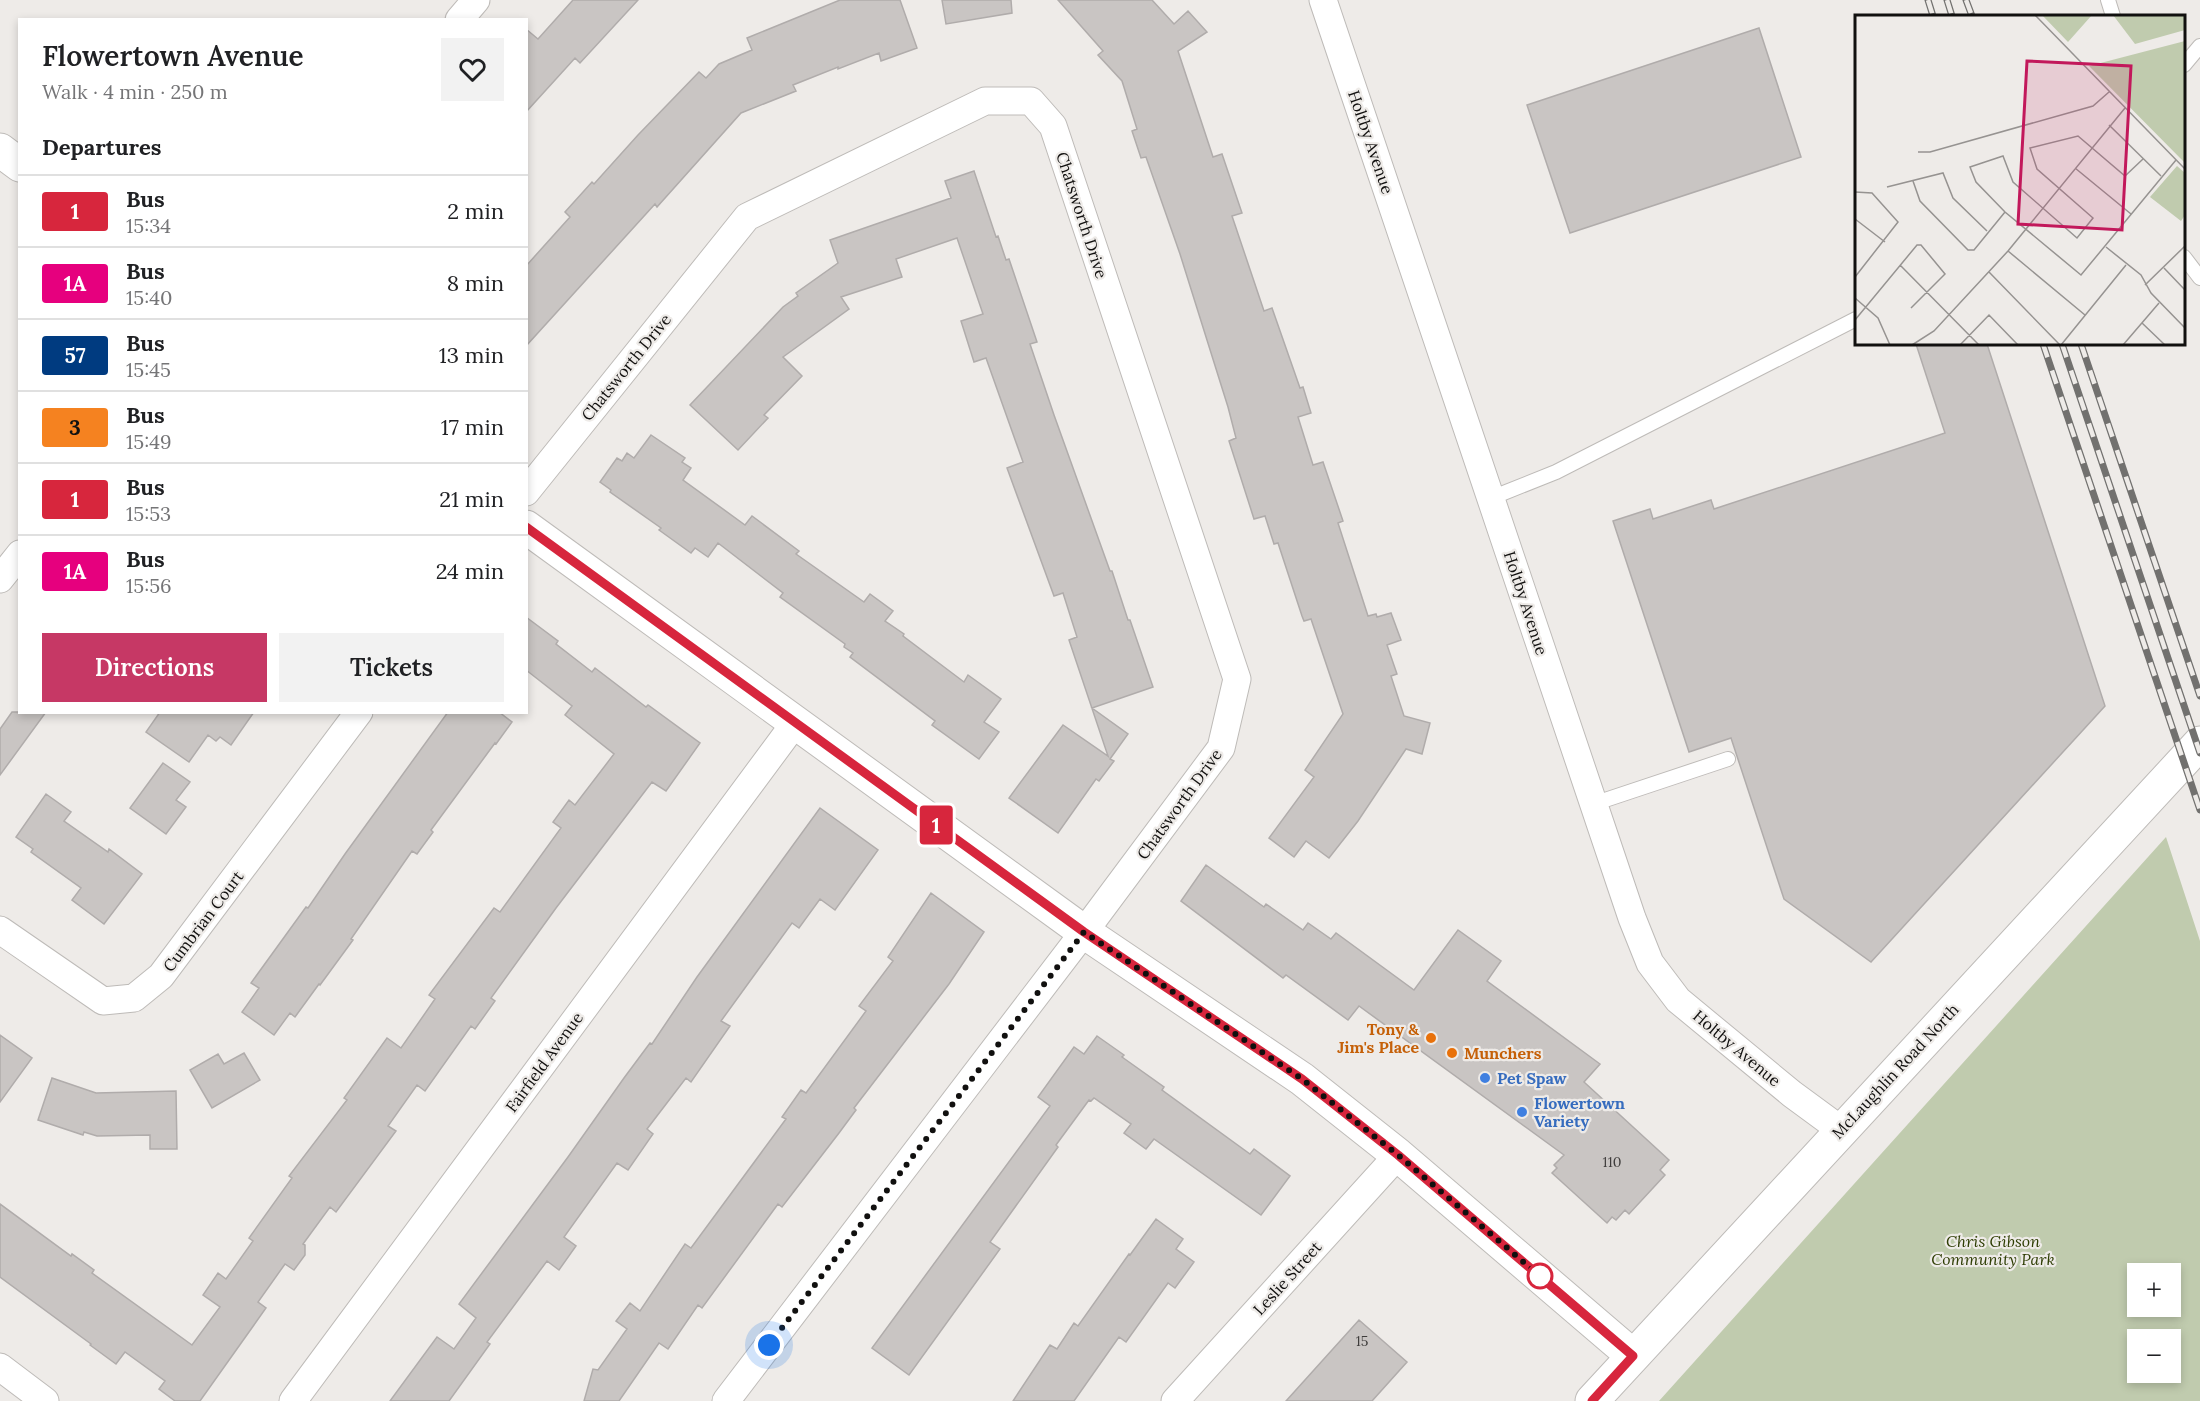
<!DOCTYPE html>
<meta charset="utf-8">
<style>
body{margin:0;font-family:Lora,serif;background:#f2f2f2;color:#202124;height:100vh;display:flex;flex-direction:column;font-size:22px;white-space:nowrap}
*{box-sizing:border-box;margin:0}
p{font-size:20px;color:#757577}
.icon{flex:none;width:33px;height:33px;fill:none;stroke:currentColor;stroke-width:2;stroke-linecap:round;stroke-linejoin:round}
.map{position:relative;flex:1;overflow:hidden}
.side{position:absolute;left:18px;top:18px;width:510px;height:696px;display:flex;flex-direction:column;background:#fff;border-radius:0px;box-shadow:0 3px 9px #0003}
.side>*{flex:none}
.badge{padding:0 12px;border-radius:4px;font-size:21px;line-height:39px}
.fabs{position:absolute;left:2127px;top:1263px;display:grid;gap:12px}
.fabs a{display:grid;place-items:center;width:54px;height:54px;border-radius:0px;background:#fff;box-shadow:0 3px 9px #0003;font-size:30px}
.you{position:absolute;width:30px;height:30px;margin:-15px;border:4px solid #fff;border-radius:50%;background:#1a73e8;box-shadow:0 0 0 9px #1a73e833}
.map>.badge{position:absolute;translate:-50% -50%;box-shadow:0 0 0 3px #fff}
h2{padding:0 24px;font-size:22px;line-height:54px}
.round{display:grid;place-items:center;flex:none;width:63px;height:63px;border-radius:0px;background:#f2f2f2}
.head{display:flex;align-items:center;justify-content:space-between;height:102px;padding:0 24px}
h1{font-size:28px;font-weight:600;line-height:45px}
.cta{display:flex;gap:12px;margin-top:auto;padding:12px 24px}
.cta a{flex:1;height:69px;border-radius:0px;background:#c63865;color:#fff;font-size:24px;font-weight:600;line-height:69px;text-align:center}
.cta a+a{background:#f2f2f2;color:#202124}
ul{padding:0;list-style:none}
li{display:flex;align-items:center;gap:18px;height:72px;padding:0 24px;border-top:2px solid #e0e0e0}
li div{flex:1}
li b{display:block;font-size:22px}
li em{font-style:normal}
li .badge{min-width:66px;font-weight:700;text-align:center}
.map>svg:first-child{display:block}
.green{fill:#c0cbae;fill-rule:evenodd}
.building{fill:#c9c5c3;stroke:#b0acab;stroke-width:1.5}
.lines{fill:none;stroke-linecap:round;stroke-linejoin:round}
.lane-casing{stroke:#bebbb8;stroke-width:16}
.street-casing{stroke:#bebbb8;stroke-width:29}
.secondary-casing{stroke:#bebbb8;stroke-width:35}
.lane{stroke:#fff;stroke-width:14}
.street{stroke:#fff;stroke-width:27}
.secondary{stroke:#fff;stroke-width:33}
.rail-casing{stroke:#72716f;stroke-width:7}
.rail{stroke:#eeebe8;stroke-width:4.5;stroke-dasharray:14;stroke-linecap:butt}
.line-casing{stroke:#fff;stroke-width:14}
.line{stroke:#d7263d;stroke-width:9}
.walk{stroke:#11100f;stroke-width:6;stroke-dasharray:0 10.8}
.food-dot{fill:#e8710a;stroke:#eeebe8;stroke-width:2}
.shop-dot{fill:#3f7fe0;stroke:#eeebe8;stroke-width:2}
.stop-dot{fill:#fff;stroke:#d7263d;stroke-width:3}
.labels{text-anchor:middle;stroke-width:4.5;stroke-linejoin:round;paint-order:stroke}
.number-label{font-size:14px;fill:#3f3d3c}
.street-label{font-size:16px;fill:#11100f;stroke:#eeebe8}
.food-label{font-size:16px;font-weight:bold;fill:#c56008;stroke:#eeebe8;text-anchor:end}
.shop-label{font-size:16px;font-weight:bold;fill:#366cbe;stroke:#eeebe8;text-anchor:start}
.park-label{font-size:16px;font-style:italic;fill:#2f3e04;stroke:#eeebe8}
.inset-road{fill:none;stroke:#969391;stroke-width:1.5}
.view{fill:#c2185b;fill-opacity:0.15;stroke:#c2185b;stroke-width:3}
.inset-edge{fill:none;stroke:#11100f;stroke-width:3}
</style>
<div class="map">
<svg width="2200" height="1401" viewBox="0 0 2200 1401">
<rect width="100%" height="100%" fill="#eeebe8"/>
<path class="green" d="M2166 837 2200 941V1401H1659ZM2138 1274H2170V1306H2138ZM2138 1340H2170V1372H2138Z"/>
<path class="building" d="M573 0H638L580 63 575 58 526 112V29L538 39Z
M840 0H900L917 48 881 61 879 53 838 69V67L793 85 796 91 741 113 657 207 655 204 526 346V266L570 217 565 212 592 182 594 184 638 135 699 72 706 78 719 64 752 50 747 38Z
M942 0H1011L1012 13 946 24Z
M1058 0H1152L1174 24 1188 11 1207 32 1178 51 1213 157 1222 154 1242 213 1232 216 1264 311 1272 308 1300 388 1303 387 1311 413 1298 417 1313 465 1323 462 1343 521 1338 523 1368 616 1376 614 1377 617 1391 613 1401 640 1387 645 1397 674 1391 676 1404 716 1430 723 1422 754 1406 749 1358 821 1329 858 1306 841 1294 857 1269 838 1314 777 1305 770 1343 714 1311 619 1304 621 1302 616 1278 543 1274 544 1265 516 1254 519 1229 441 1236 438 1228 407 1180 254 1146 157 1141 158 1132 131 1137 129 1122 81 1098 55 1103 51Z
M1759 28 1801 157 1570 233 1527 105Z
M974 171 996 237 998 236 1006 260 1009 259 1037 342 1030 344 1054 415 1110 571H1112L1128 620H1130L1153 687 1092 708 1128 734 1110 759 1114 761 1099 781 1096 779 1058 833 1009 798 1063 725 1108 756 1069 640 1077 637 1063 593 1054 596 1007 468 1023 462 986 358 974 362 961 321 983 314 957 238 896 259 902 277 841 297 849 309 783 357 802 376 764 415 768 418 738 450 690 405 783 307 798 296 796 293 838 263 830 240 951 198 945 181Z
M1916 344H1987L2105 706 1871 962 1784 899 1731 738 1689 752 1613 521 1650 509 1653 519 1711 500 1714 509 1945 433Z
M651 435 685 458 682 462 691 468 683 480 745 525 752 516 799 551 796 554 864 602 870 594 893 611 885 621 904 634 903 636 964 682 968 675 1001 699 984 722 999 732 979 759 932 725 935 721 850 657 853 653 844 647 845 644 780 597 783 593 718 543 708 557 695 548 691 553 659 530 661 528 610 492 611 490 600 482 617 458 622 461 627 453 634 458Z
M526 617 558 641 556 644 592 672 595 668 646 707 648 705 700 743 666 791 652 782 556 908 491 998 495 1001 475 1029 471 1026 425 1091 417 1085 388 1126 396 1131 336 1212 330 1207 303 1244 305 1245V1255L294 1270 285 1264 258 1302 266 1308 200 1401H175L159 1389 165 1381 125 1352 116 1364 90 1345 91 1344 0 1277V1204L71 1256 72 1254 94 1270 92 1273 192 1345 220 1307 203 1295 218 1273 226 1279 253 1241 249 1238 292 1178 289 1176 347 1100 344 1098 387 1038 401 1048 435 999 429 995 494 908 500 912 561 828 553 822 569 800 575 805 614 754 565 715 572 706 526 670Z
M12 712H46L0 775V729Z
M160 712H254L231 745 220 737 216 741 208 735 189 762 146 732Z
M448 712H499L512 722 496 744 495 743 431 830 433 832 417 854 412 851 351 939 353 940 320 985 319 984 295 1017 290 1013 274 1035 242 1012 259 988 251 983 306 907 308 908 345 854Z
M163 763 190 782 176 800 186 807 166 834 130 808Z
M46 794 71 812 64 821 108 852 109 849 142 874 104 924 72 900 81 888 31 852 33 849 16 837Z
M820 808 878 850 835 910 820 899 799 928 792 923 721 1021 730 1026 691 1082 686 1078 647 1129 653 1134 628 1170 617 1163 564 1237 576 1246 559 1270 547 1261 487 1342 490 1344 449 1401H390L437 1337 454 1349 476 1318 459 1304 568 1157 624 1078 650 1043 652 1044 697 977Z
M1206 865 1264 907 1266 904 1303 930 1308 923 1331 939 1336 933 1414 990 1458 930 1501 961 1487 981 1600 1064 1584 1082 1669 1160 1660 1170 1665 1175 1629 1214 1625 1210 1616 1220 1612 1217 1607 1223 1552 1173 1557 1168 1554 1165 1564 1155 1359 1006 1348 1020 1286 975 1283 978 1181 901Z
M931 893 984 932 949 984 854 1108 856 1110 839 1133 782 1207 778 1204 702 1308 698 1305 668 1349 659 1343 619 1401H584L593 1369 598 1370 627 1329 616 1321 630 1303 640 1311 685 1244 691 1248 786 1119 782 1117 801 1090 806 1093 866 1011 859 1006 893 961 888 957Z
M0 1035 32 1058 0 1102Z
M1097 1036 1124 1055 1122 1057 1164 1087 1162 1090 1250 1154 1254 1149 1290 1176 1261 1215 1154 1139 1146 1149 1124 1133 1131 1124 1094 1098 1091 1101 1089 1100 1056 1145 1058 1147 990 1242 1000 1249 909 1375 872 1348 1050 1106 1038 1097 1074 1047 1084 1054Z
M244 1053 260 1080 212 1108 190 1070 218 1054 224 1064Z
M52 1078 96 1093 176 1091 177 1149H150V1135L97 1136 84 1132 83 1135 38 1120Z
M1156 1219 1183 1239 1176 1249 1194 1262 1175 1288 1168 1283 1126 1342 1119 1337 1074 1401H1013L1050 1345 1057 1349 1074 1323 1078 1326 1129 1254 1130 1255Z
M1359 1320 1407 1362 1372 1401H1286Z"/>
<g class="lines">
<defs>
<path id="lane" d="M2108 0 2113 16
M2184 65 2200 46
M2184 257 2200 278
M1491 498 1556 472 1856 319
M1593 804 1728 759"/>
<path id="street" d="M1323 0 1632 918 1650 963 1678 1000 1792 1094 1841 1130
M459 20 476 0
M526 492 747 217 985 101H1031L1053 126 1237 679 1221 748 1084 932 726 1401
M0 579 20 554
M0 930 103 1001 134 998 161 976 359 712
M0 1367 45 1401
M293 1401 795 723
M1175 1401 1398 1155"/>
<path id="secondary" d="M0 150 20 165
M526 527 1084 932 1302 1079 1398 1155 1633 1356
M1592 1401 2200 743"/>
</defs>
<use href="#lane" class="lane-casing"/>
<use href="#street" class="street-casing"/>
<use href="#secondary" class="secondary-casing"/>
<use href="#lane" class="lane"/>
<use href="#street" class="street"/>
<use href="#secondary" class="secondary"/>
<defs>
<path id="rail" d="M1928 0 1933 16
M1947 0 1952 16
M1966 0 1972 16
M2043 344 2200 810
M2062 344 2200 753
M2081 344 2200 696"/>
</defs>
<use href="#rail" class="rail-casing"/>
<use href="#rail" class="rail"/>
</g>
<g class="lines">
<defs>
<path id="line" d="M526 527 1084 932 1302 1079 1398 1155 1633 1356 1592 1401"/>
</defs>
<use href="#line" class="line-casing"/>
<use href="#line" class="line"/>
<path class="walk" d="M769 1345 1084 932 1302 1079 1398 1155 1540 1276"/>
</g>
<g class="food-dot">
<circle cx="1431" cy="1038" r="6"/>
<circle cx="1452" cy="1053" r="6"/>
</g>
<g class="shop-dot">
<circle cx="1485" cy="1078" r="6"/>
<circle cx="1522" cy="1112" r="6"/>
</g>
<circle class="stop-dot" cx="1540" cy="1276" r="12"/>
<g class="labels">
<g class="number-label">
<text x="1612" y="1167">110</text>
<text x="1362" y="1346">15</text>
</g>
<g class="street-label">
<text transform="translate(1371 142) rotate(71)" y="6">Holtby Avenue</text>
<text transform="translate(1082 215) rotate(72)" y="6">Chatsworth Drive</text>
<text transform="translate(626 367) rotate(-51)" y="6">Chatsworth Drive</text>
<text transform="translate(1526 603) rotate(72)" y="6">Holtby Avenue</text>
<text transform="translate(1179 804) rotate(-54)" y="6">Chatsworth Drive</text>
<text transform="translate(203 921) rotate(-53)" y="6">Cumbrian Court</text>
<text transform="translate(1737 1048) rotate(40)" y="6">Holtby Avenue</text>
<text transform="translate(544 1062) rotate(-54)" y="6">Fairfield Avenue</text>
<text transform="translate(1895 1071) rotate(-47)" y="6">McLaughlin Road North</text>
<text transform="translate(1287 1278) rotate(-48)" y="6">Leslie Street</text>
</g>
<g class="food-label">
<text x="1419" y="1035">Tony &amp;<tspan x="1419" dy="18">Jim's Place</tspan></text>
<text x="1464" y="1059" text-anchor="start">Munchers</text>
</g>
<g class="shop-label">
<text x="1497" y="1084">Pet Spaw</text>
<text x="1534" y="1109">Flowertown<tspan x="1534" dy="18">Variety</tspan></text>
</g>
<g class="park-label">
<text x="1993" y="1247">Chris Gibson<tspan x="1993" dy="18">Community Park</tspan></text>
</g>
</g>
<g transform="translate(1855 15)">
<rect width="330" height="330" fill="#eeebe8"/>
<path d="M187 0H237L213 27ZM258 0H330V15L280 29ZM330 26V148L234 51ZM322 151 330 158V200L326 206 295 182Z" fill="#c0cbae"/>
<path class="inset-road" d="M180 0 330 154M254 110 306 161M63 137H75L238 91 254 77M288 144 270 161 223 121 175 133 182 154 238 203 222 223 158 167 148 141 115 152 121 167 150 197 226 260 321 145M220 153 276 199M58 166 65 186 113 235H119L150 197M32 172 88 158 98 183 132 216M0 177 17 178 43 207 0 262M0 204 30 227M251 232 286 260 296 278 330 313M153 236 230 300M45 250 124 330M309 253 330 275M134 257 205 330M290 270 330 231M0 283 23 303 35 330M0 305 62 230H66L90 259 56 293M287 308 310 330M57 330 79 316 153 236 270 93M105 330 134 300 163 330M206 330 271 250M268 330 304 288"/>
<path class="view" d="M172 46 276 51 267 215 163 209Z"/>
<rect width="330" height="330" class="inset-edge"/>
</g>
</svg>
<div class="fabs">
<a>+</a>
<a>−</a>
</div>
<div class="you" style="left:769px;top:1345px"></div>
<b class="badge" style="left:936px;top:825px;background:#d7263d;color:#fff">1</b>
<section class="side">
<div class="head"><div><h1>Flowertown Avenue</h1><p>Walk · 4 min · 250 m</p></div><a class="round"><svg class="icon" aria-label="heart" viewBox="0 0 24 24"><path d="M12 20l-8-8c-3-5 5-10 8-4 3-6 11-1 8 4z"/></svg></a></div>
<h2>Departures</h2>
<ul>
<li><span class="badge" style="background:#d7263d;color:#fff">1</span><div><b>Bus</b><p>15:34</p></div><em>2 min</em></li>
<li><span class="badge" style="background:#e6007e;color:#fff">1A</span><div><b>Bus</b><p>15:40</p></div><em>8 min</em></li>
<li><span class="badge" style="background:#003b80;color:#fff">57</span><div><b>Bus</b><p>15:45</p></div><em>13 min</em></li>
<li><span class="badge" style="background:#f58220;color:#111">3</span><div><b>Bus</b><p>15:49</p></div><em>17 min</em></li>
<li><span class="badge" style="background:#d7263d;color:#fff">1</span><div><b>Bus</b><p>15:53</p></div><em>21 min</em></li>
<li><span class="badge" style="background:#e6007e;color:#fff">1A</span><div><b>Bus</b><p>15:56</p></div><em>24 min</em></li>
</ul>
<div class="cta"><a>Directions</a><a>Tickets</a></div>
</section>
</div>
